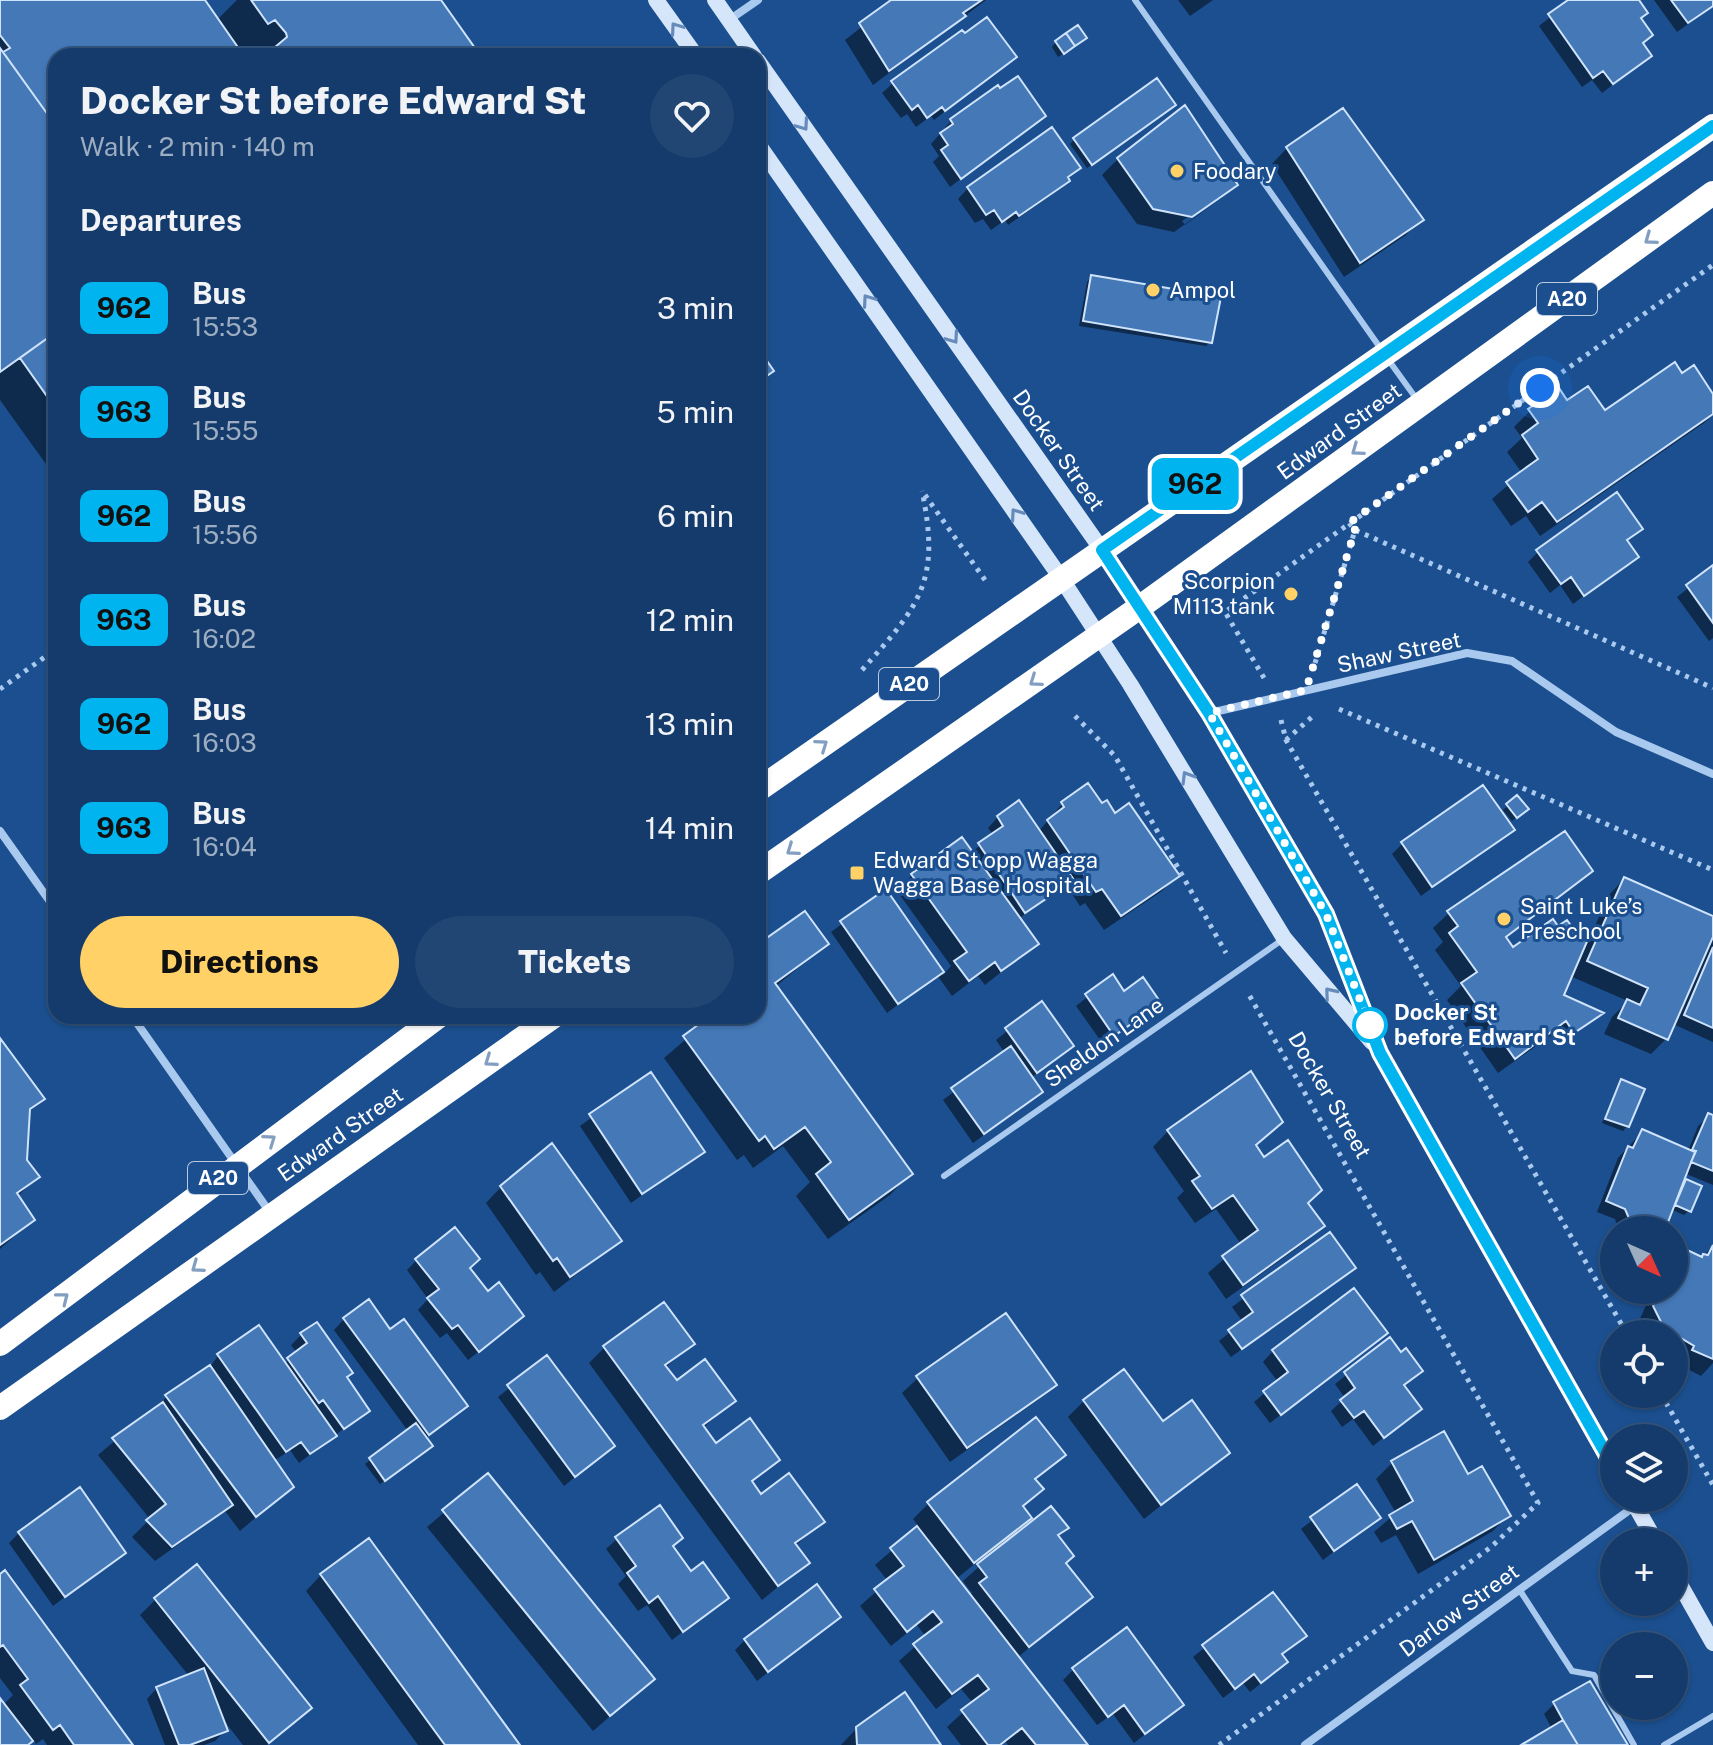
<!DOCTYPE html>
<meta charset="utf-8">
<style>
body{margin:0;font-family:"Public Sans",sans-serif;background:#214673;color:#f1f3f6;height:100vh;display:flex;flex-direction:column;font-size:30px;white-space:nowrap}
*{box-sizing:border-box;margin:0}
p{font-size:26px;color:#9dadc1}
.icon{flex:none;width:44px;height:44px;fill:none;stroke:currentColor;stroke-width:2;stroke-linecap:round;stroke-linejoin:round}
.map{position:relative;flex:1;overflow:hidden}
.side{position:absolute;left:48px;top:48px;width:718px;height:976px;display:flex;flex-direction:column;background:#143b6b;border-radius:24px;box-shadow:0 2px 6px #0004,0 0 0 2px #33557e}
.side>*{flex:none}
.badge{padding:0 16px;border-radius:12px;font-size:28px;line-height:52px}
.needle{width:52px;rotate:135deg}
.fabs{position:absolute;left:1600px;top:1216px;display:grid;gap:16px}
.fabs a{display:grid;place-items:center;width:88px;height:88px;border-radius:50%;background:#143b6b;box-shadow:0 2px 6px #0004,0 0 0 2px #33557e;font-size:40px}
.you{position:absolute;width:40px;height:40px;margin:-20px;border:6px solid #fff;border-radius:50%;background:#1a73e8;box-shadow:0 0 0 12px #1a73e833}
.map>.badge{position:absolute;translate:-50% -50%;box-shadow:0 0 0 4px #fff}
h2{padding:0 32px;font-size:30px;line-height:72px}
.round{display:grid;place-items:center;flex:none;width:84px;height:84px;border-radius:42px;background:#214673}
.overview{display:flex;align-items:center;justify-content:space-between;height:136px;padding:0 32px}
h1{font-size:38px;font-weight:800;line-height:60px}
.primary-button{display:flex;gap:16px;margin-top:auto;padding:16px 32px}
.primary-button a{flex:1;height:92px;border-radius:48px;background:#ffd166;color:#111;font-size:32px;font-weight:800;line-height:92px;text-align:center}
.primary-button a+a{background:#214673;color:#f1f3f6}
ul{padding:0;list-style:none}
li{display:flex;align-items:center;gap:24px;height:104px;padding:0 32px}
li div{flex:1}
li b{display:block;font-size:30px}
li em{font-style:normal}
li .badge{min-width:88px;font-weight:700;text-align:center}
.map>svg:first-child{display:block}
.shadow{fill:#0007;fill-rule:evenodd}
.building{fill:#4478b7;stroke:#cfe3fa;stroke-width:2}
.lines{fill:none;stroke-linecap:round;stroke-linejoin:round}
.path{stroke:#a9c9ee;stroke-width:5;stroke-dasharray:4 6;stroke-linecap:butt}
.lane{stroke:#a9c9ee;stroke-width:6}
.street{stroke:#a9c9ee;stroke-width:8}
.secondary{stroke:#d6e6fa;stroke-width:16}
.highway{stroke:#fff;stroke-width:24}
.oneway{stroke:#668bba}
.oneway2{stroke:#829ec1}
.line-casing{stroke:#fff;stroke-width:18}
.line{stroke:#00b5ef;stroke-width:12}
.walk{stroke:#fff;stroke-width:8;stroke-dasharray:0 14.4}
.poi-dot{fill:#ffd166;stroke:#1b4f8f;stroke-width:3}
.stop-dot{fill:#fff;stroke:#00b5ef;stroke-width:4}
.labels{text-anchor:middle;stroke-width:6;stroke-linejoin:round;paint-order:stroke}
.shield{fill:#1b4f8f;stroke:#bbcadd;stroke-width:2}
.shield-label{font-size:20px;font-weight:bold;fill:#fff}
.poi-label{font-size:22px;fill:#fff;stroke:#1b4f8f;text-anchor:start}
.street-label{font-size:22px;fill:#fff;stroke:#1b4f8f}
.stop-label{font-size:22px;font-weight:bold;fill:#fff;stroke:#1b4f8f;text-anchor:start}
</style>
<div class="map">
<svg width="1713" height="1745" viewBox="0 0 1713 1745">
<rect width="100%" height="100%" fill="#1b4f8f"/>
<path class="shadow" d="M203 0 217 20 237 0H440L478 56H251L245 48 238 52 241 56H56V478L0 400V1Z
M896 0H986L873 85 845 40Z
M1178 0H1213L1190 16Z
M1572 0H1637L1641 44 1650 56 1602 93 1592 80 1582 87 1539 26Z
M1654 0H1713V6L1677 32Z
M1056 42H1080L1058 57 1052 47Z
M1014 57 934 120 931 116 916 127 907 114 901 118 882 93 893 83Z
M998 88 1044 116 950 187 933 162 939 156 931 144 951 121Z
M1169 109 1087 168 1070 144 1075 139Z
M1287 148 1421 219 1406 235 1344 277 1272 164Z
M1118 159 1235 184 1220 199V194L1182 221 1185 225 1219 200 1174 232 1137 224 1102 175Z
M1078 168 1057 191 1008 225 1005 220 991 230 983 219 975 223 958 199 968 188Z
M1091 277 1210 342 1206 346 1079 326 1087 282Z
M1681 376 1713 397V415L1704 423 1540 536 1526 516 1511 526 1492 499 1522 473 1507 452 1522 438 1514 427 1530 411 1566 403 1604 413Z
M1640 528 1626 542 1636 556 1573 604 1560 585 1550 593 1528 562 1538 552Z
M1713 569V638L1709 641 1677 597Z
M1517 798 1526 809 1512 821 1503 810Z
M1062 804 1101 806 1177 876 1162 891 1104 930 1085 903 1080 906 1066 885 1018 919 1036 944 985 985 978 976 952 996 937 975 887 1013 831 932 886 892 943 975 951 966 897 891 912 875 971 853 993 835 988 828 998 817 1038 832Z
M1512 829 1421 896 1392 854 1402 844Z
M1591 871 1505 939 1513 950 1558 929 1589 939 1609 895 1624 879 1713 918V1042L1673 1024 1667 1038 1651 1054 1604 1034 1612 1017 1628 1001 1570 976 1561 996 1600 1013 1558 1048 1550 1036 1498 1073 1447 1000 1461 986 1435 950 1443 942 1433 928 1449 913Z
M827 944 775 987 910 1174 890 1195 828 1239 796 1196 810 1182 783 1146 753 1168 744 1155 737 1160 664 1058 713 1016H758V947Z
M1113 977 1124 993 1158 1003 1103 1044 1076 1006Z
M1041 1004 1071 1046 1031 1078 1041 1092 1030 1102 973 1143 943 1100 1005 1053 996 1040Z
M0 1041 42 1098 28 1112 25 1161 37 1177 17 1197 32 1220 0 1249Z
M650 1075 702 1152 631 1203 580 1126Z
M1621 1082 1627 1126 1623 1131 1602 1123Z
M1709 1116 1713 1117V1185L1684 1173 1677 1192 1687 1181 1689 1211 1684 1215 1670 1209 1661 1230H1619L1615 1219 1597 1212 1618 1158 1643 1131 1688 1151 1698 1126Z
M1281 1122 1255 1146 1323 1226 1307 1241 1226 1299 1208 1273 1241 1244 1216 1209 1195 1223 1177 1198 1184 1191 1153 1147 1168 1131Z
M501 1187 619 1241 554 1292 540 1272 536 1275 486 1203Z
M1330 1234 1354 1268 1231 1357 1219 1341 1243 1322 1232 1307Z
M1713 1246V1363L1701 1376 1674 1362V1334H1644L1638 1323 1653 1290H1674V1254L1680 1249 1701 1258Z
M417 1260 468 1268 511 1326 468 1360 447 1333 440 1338 418 1310 428 1299 407 1270Z
M344 1319 390 1331 466 1406 425 1439 426 1450 380 1484 365 1464 408 1431 334 1330Z
M258 1328 284 1364 297 1353 291 1345 301 1335 346 1378 368 1410 299 1463 290 1450 274 1461 292 1486 240 1531 225 1511 155 1561 132 1537 150 1519 98 1455 167 1397 209 1368 218 1356Z
M1385 1333 1270 1423 1254 1402 1278 1382 1263 1362 1273 1351Z
M1390 1340 1420 1371 1403 1386 1419 1409 1373 1446 1353 1419 1342 1427 1331 1411 1345 1398 1335 1384Z
M692 1344 665 1368 676 1383 733 1401 703 1428 716 1446 777 1460 751 1483 760 1496 822 1522 795 1546 807 1563 762 1600 589 1363 604 1348Z
M547 1358 613 1446 564 1486 498 1397Z
M918 1378 1054 1385 1038 1400 950 1462 902 1393Z
M1084 1401 1163 1423 1228 1452 1144 1519 1068 1417Z
M1443 1434 1468 1477 1508 1515 1493 1531 1418 1574 1396 1535 1381 1543 1374 1532 1396 1513 1376 1479 1392 1463Z
M1063 1455 1034 1481 1041 1489 1022 1508 1030 1518 1011 1537 1066 1527 1057 1537 1064 1564 1090 1597 1017 1658 1085 1745H1008L1006 1742 1001 1745H961L947 1727 973 1703 961 1689 936 1709 899 1661 926 1637 917 1625 891 1646 860 1606 888 1581 875 1565 919 1527 913 1519 928 1504ZM987 1554 990 1557 963 1581 972 1593 969 1596 956 1579Z
M487 1476 653 1679 593 1731 427 1527Z
M1357 1486 1378 1518 1323 1560 1301 1529Z
M19 1533 124 1552 53 1606 9 1543Z
M617 1539 671 1547 690 1574 726 1598 672 1640 647 1605 638 1611 618 1584 626 1576 606 1549Z
M321 1575 518 1745H418L306 1591Z
M0 1576 130 1745H47L43 1739 36 1744 33 1739 27 1745H0V1701L3 1705 13 1695 0 1678Z
M1272 1594 1304 1636 1280 1656 1285 1662 1275 1672 1250 1692 1243 1683 1223 1698 1193 1657Z
M155 1600 310 1708 267 1745H243L222 1718 226 1730 215 1741 204 1745H165L147 1699 157 1688 189 1676 140 1615Z
M839 1617 757 1681 735 1650 745 1640Z
M1074 1669 1182 1705 1134 1743 1113 1714 1097 1725 1063 1680Z
M1554 1704 1625 1745H1525L1552 1729 1544 1714Z
M857 1728 939 1745H841Z"/>
<path class="building" d="M0 0H205L244 56H56V126L3 52 10 48 0 35Z
M251 0H441L480 55 485 56H376L372 50 368 56H280L274 48 287 37 286 33 275 20 268 24Z
M891 0H982L963 13 966 16 889 71 859 23Z
M1568 0H1639L1648 13 1641 18 1653 35 1643 43 1652 56 1613 84 1603 71 1593 78 1548 14Z
M1671 0H1713V6L1688 23Z
M987 17 1017 57 945 111 942 107 927 118 918 105 912 110 891 81 962 30 965 33Z
M1078 25 1087 38 1075 46 1066 33Z
M1066 33 1075 46 1064 54 1055 41Z
M0 48 56 126V332L0 372Z
M1018 76 1046 116 961 179 941 150 948 145 940 133 953 124 950 119 998 85 1000 88Z
M1157 78 1176 105 1092 165 1073 138Z
M1185 105 1238 185 1192 217 1153 209 1117 158Z
M1343 108 1424 220 1360 263 1286 147Z
M1052 127 1081 168 1068 177 1070 181 1019 216 1016 212 1002 222 994 210 986 215 967 187Z
M1091 275 1221 297 1212 343 1083 321Z
M56 332V409L20 358Z
M758 348 774 371 758 382Z
M1675 362 1682 373 1694 365 1713 394V414L1557 522 1542 502 1528 512 1506 482 1538 459 1522 435 1538 423 1528 409 1559 388 1567 400 1588 386 1605 410Z
M1617 492 1643 529 1627 540 1639 557 1584 596 1571 577 1561 584 1536 550Z
M1713 565V623L1686 585Z
M1088 783 1102 803 1107 800 1115 813 1129 803 1180 876 1121 916 1102 889 1096 892 1047 820 1064 807 1061 802Z
M1483 785 1515 830 1432 887 1401 842Z
M1517 795 1529 809 1517 818 1506 804Z
M1019 800 1074 880 1025 913 978 843 1003 826 997 816Z
M1565 831 1593 871 1506 937 1513 947 1553 919 1558 926 1567 920 1575 931 1589 937 1564 995 1604 1013 1574 1033 1566 1021 1515 1059 1461 983 1477 972 1449 933 1458 926 1447 911Z
M962 837 1039 944 1001 971 995 962 969 981 954 961 967 952 911 874Z
M1624 877 1713 916V937L1668 1040 1618 1018 1627 999 1640 1005 1648 988 1587 961Z
M886 889 944 972 898 1004 840 921Z
M805 911 829 944 775 983 913 1174 849 1220 816 1174 831 1162 805 1127 774 1149 765 1136 759 1141 683 1036 710 1016H758V944Z
M1713 947V1028L1684 1015Z
M1113 974 1124 991 1143 977 1161 1003 1114 1036 1085 994Z
M1042 1001 1074 1046 1037 1073 1005 1028Z
M0 1038 45 1099 30 1109 27 1160 40 1177 17 1193 35 1220 0 1245Z
M1011 1046 1043 1092 984 1134 951 1088Z
M1251 1071 1283 1122 1256 1145 1264 1157 1288 1140 1322 1190 1308 1203 1325 1226 1243 1285 1222 1256 1258 1230 1233 1195 1212 1209 1192 1181 1200 1176 1167 1130Z
M651 1072 705 1152 642 1194 589 1114Z
M1621 1079 1645 1089 1629 1127 1605 1119Z
M1708 1113 1713 1115V1171L1691 1162 1696 1151 1692 1150Z
M1642 1129 1695 1152 1665 1230H1628L1631 1223 1625 1209 1606 1201 1628 1146 1633 1148Z
M552 1143 622 1241 570 1277 557 1258 553 1261 500 1186Z
M1686 1179 1702 1186 1691 1212 1675 1205Z
M455 1227 480 1259 470 1268 488 1291 499 1282 524 1316 479 1352 458 1325 452 1329 427 1298 439 1289 415 1259Z
M1330 1232 1356 1268 1242 1349 1228 1330 1253 1312 1241 1295Z
M1713 1245V1359L1692 1350 1694 1346 1674 1334H1667L1653 1306 1660 1290H1674V1258L1679 1246 1702 1257 1703 1254 1708 1255Z
M1354 1288 1388 1333 1281 1415 1263 1391 1288 1372 1272 1350Z
M369 1299 390 1329 404 1319 468 1406 429 1435 343 1318Z
M664 1302 695 1344 665 1365 677 1380 705 1359 736 1401 703 1425 716 1443 750 1418 780 1460 752 1481 761 1494 789 1473 825 1522 795 1543 810 1563 778 1586 603 1346Z
M1006 1313 1057 1385 967 1448 916 1376Z
M317 1322 353 1373 347 1377 370 1411 344 1429 323 1400 319 1403 287 1358 307 1343 300 1333Z
M259 1325 337 1436 310 1454 301 1442 286 1452 217 1354Z
M1390 1337 1401 1352 1406 1348 1423 1371 1404 1385 1422 1409 1384 1438 1364 1411 1354 1418 1340 1400 1355 1388 1344 1372Z
M547 1355 615 1446 575 1477 507 1385Z
M210 1365 294 1487 256 1517 165 1395Z
M1124 1369 1163 1421 1192 1400 1230 1453 1161 1505 1083 1400Z
M163 1402 233 1505 172 1547 146 1520 166 1504 112 1438Z
M1036 1417 1066 1455 1035 1479 1044 1489 1023 1506 1032 1518 974 1563 927 1502Z
M416 1423 433 1446 385 1481 369 1458Z
M1444 1431 1468 1474 1482 1466 1511 1516 1434 1560 1412 1521 1397 1529 1389 1515 1413 1501 1391 1461Z
M488 1473 655 1679 610 1716 442 1510Z
M1357 1484 1381 1518 1334 1551 1310 1517Z
M80 1487 126 1553 65 1597 18 1532Z
M660 1505 683 1538 673 1546 691 1571 703 1562 729 1598 683 1632 658 1596 649 1603 627 1573 636 1566 615 1537Z
M1051 1506 1069 1528 1058 1535 1074 1556 1066 1563 1093 1597 1029 1647 979 1583 987 1577 977 1564Z
M917 1526 1088 1745H1036L1022 1728 1000 1745H988L961 1710 989 1689 978 1675 952 1694 913 1644 942 1622 933 1611 907 1632 874 1589 904 1566 890 1548Z
M369 1538 520 1745H445L320 1574Z
M197 1564 312 1708 269 1743 154 1598Z
M5 1570 133 1745H74L60 1725 53 1730 20 1685 28 1679 3 1645 0 1647V1574Z
M817 1584 841 1617 768 1672 744 1639Z
M1273 1592 1307 1636 1282 1654 1288 1662 1261 1683 1254 1674 1235 1689 1202 1645Z
M1127 1627 1184 1705 1145 1734 1124 1705 1108 1717 1072 1668Z
M204 1668 228 1731 190 1745H179L156 1687Z
M1590 1681 1628 1745H1578L1563 1720 1553 1702Z
M905 1692 941 1745H857L856 1727Z
M0 1698 33 1741 28 1745H0Z
M1563 1720 1578 1745H1521Z"/>
<g class="lines">
<path class="path" d="M925 495 985 580
M1349 523 1355 530 1713 688
M1315 663 1355 530
M862 670C920 605 941 581 922 491
M1264 678 1225 612 1713 265
M0 689 56 649
M1339 709 1713 870
M1075 716 1115 756 1226 953
M1281 720 1286 740 1627 1334
M1286 740 1314 715
M1661 1394 1713 1485
M1219 1745 1491 1547 1538 1503 1248 993"/>
<path class="lane" d="M1135 0 1381 349
M1387 358 1418 401
M758 493 759 495
M944 1176 1282 940
M1519 1589 1572 1671 1594 1675 1634 1745
M1664 1745 1713 1716"/>
<path class="street" d="M729 20 758 0
M1210 713 1467 653 1512 661 1616 732 1713 774
M0 831 56 910
M132 1016 271 1214
M1305 1745 1635 1506"/>
<path class="secondary" d="M656 0 696 56
M715 0 754 56
M758 61 1102 550 1209 713 1326 914 1380 1053 1614 1468
M758 144 1061 578 1130 684 1284 938 1372 1042
M1631 1498 1656 1542
M1674 1574 1713 1643"/>
<path class="highway" d="M758 790 1713 126
M758 873 1140 607 1713 193
M0 1344 439 1016
M0 1408 554 1016"/>
</g>
<defs><path id="oneway-chevron" d="M-2-3.5L2.5 0L-2 3.5" fill="none" stroke-width="1.6" stroke-linecap="round" stroke-linejoin="round" transform="scale(2)"/></defs>
<g class="oneway">
<use href="#oneway-chevron" transform="translate(676 28) rotate(-125)"/>
<use href="#oneway-chevron" transform="translate(803 125) rotate(55)"/>
<use href="#oneway-chevron" transform="translate(868 300) rotate(-125)"/>
<use href="#oneway-chevron" transform="translate(953 338) rotate(55)"/>
<use href="#oneway-chevron" transform="translate(1016 514) rotate(-125)"/>
<use href="#oneway-chevron" transform="translate(1187 777) rotate(-121)"/>
<use href="#oneway-chevron" transform="translate(1330 993) rotate(-130)"/>
</g>
<g class="oneway2">
<use href="#oneway-chevron" transform="translate(1650 239) rotate(144)"/>
<use href="#oneway-chevron" transform="translate(1357 450) rotate(144)"/>
<use href="#oneway-chevron" transform="translate(1035 681) rotate(145)"/>
<use href="#oneway-chevron" transform="translate(822 745) rotate(-35)"/>
<use href="#oneway-chevron" transform="translate(792 850) rotate(145)"/>
<use href="#oneway-chevron" transform="translate(490 1061) rotate(145)"/>
<use href="#oneway-chevron" transform="translate(270 1140) rotate(-35)"/>
<use href="#oneway-chevron" transform="translate(197 1267) rotate(144)"/>
<use href="#oneway-chevron" transform="translate(63 1298) rotate(-38)"/>
</g>
<g class="lines">
<defs>
<path id="line" d="M1614 1468 1380 1053 1326 914 1209 713 1102 550 1713 126"/>
</defs>
<use href="#line" class="line-casing"/>
<use href="#line" class="line"/>
<path class="walk" d="M1370 1025 1326 914 1209 713 1306 690 1355 530 1349 523 1540 388"/>
</g>
<g class="poi-dot">
<circle cx="1177" cy="171" r="8"/>
<circle cx="1153" cy="290" r="8"/>
<circle cx="1291" cy="594" r="8"/>
<rect x="849" y="865" width="16" height="16" rx="4"/>
<circle cx="1504" cy="919" r="8"/>
</g>
<circle class="stop-dot" cx="1370" cy="1025" r="16"/>
<g class="labels">
<g class="shield">
<rect x="1537" y="283" width="60" height="32" rx="6"/>
<rect x="879" y="668" width="60" height="32" rx="6"/>
<rect x="188" y="1162" width="60" height="32" rx="6"/>
</g>
<g class="shield-label">
<text x="1567" y="306">A20</text>
<text x="909" y="691">A20</text>
<text x="218" y="1185">A20</text>
</g>
<g class="poi-label">
<text x="1193" y="179">Foodary</text>
<text x="1169" y="298">Ampol</text>
<text x="1275" y="589" text-anchor="end">Scorpion<tspan x="1275" dy="25">M113 tank</tspan></text>
<text x="873" y="868">Edward St opp Wagga<tspan x="873" dy="25">Wagga Base Hospital</tspan></text>
<text x="1520" y="914">Saint Luke’s<tspan x="1520" dy="25">Preschool</tspan></text>
</g>
<g class="street-label">
<text transform="translate(1339 431) rotate(-36)" y="8">Edward Street</text>
<text transform="translate(1059 450) rotate(55)" y="8">Docker Street</text>
<text transform="translate(1399 652) rotate(-12)" y="8">Shaw Street</text>
<text transform="translate(1104 1042) rotate(-35)" y="8">Sheldon Lane</text>
<text transform="translate(1330 1095) rotate(60)" y="8">Docker Street</text>
<text transform="translate(340 1134) rotate(-35)" y="8">Edward Street</text>
<text transform="translate(1459 1610) rotate(-36)" y="8">Darlow Street</text>
</g>
<g class="stop-label">
<text x="1394" y="1020">Docker St<tspan x="1394" dy="25">before Edward St</tspan></text>
</g>
</g>
</svg>
<div class="fabs">
<a><svg class="needle" viewBox="-14 -14 28 28"><path d="M0-13l5 13h-10z" fill="#e53935"/><path d="M0 13l5-13h-10z" fill="#9dadc1"/></svg></a>
<a><svg class="icon" aria-label="locate" viewBox="0 0 24 24"><circle cx="12" cy="12" r="6"/><path d="M12 2v4M12 18v4M2 12h4M18 12h4"/></svg></a>
<a><svg class="icon" aria-label="layers" viewBox="0 0 24 24"><path d="M12 4l9 5-9 5-9-5zM3 14l9 5 9-5"/></svg></a>
<a>+</a>
<a>−</a>
</div>
<div class="you" style="left:1540px;top:388px"></div>
<b class="badge" style="left:1195px;top:484px;background:#00b5ef;color:#111">962</b>
<section class="side">
<div class="overview"><div><h1>Docker St before Edward St</h1><p>Walk · 2 min · 140 m</p></div><a class="round"><svg class="icon" aria-label="heart" viewBox="0 0 24 24"><path d="M12 20l-8-8c-3-5 5-10 8-4 3-6 11-1 8 4z"/></svg></a></div>
<h2>Departures</h2>
<ul>
<li><span class="badge" style="background:#00b5ef;color:#111">962</span><div><b>Bus</b><p>15:53</p></div><em>3 min</em></li>
<li><span class="badge" style="background:#00b5ef;color:#111">963</span><div><b>Bus</b><p>15:55</p></div><em>5 min</em></li>
<li><span class="badge" style="background:#00b5ef;color:#111">962</span><div><b>Bus</b><p>15:56</p></div><em>6 min</em></li>
<li><span class="badge" style="background:#00b5ef;color:#111">963</span><div><b>Bus</b><p>16:02</p></div><em>12 min</em></li>
<li><span class="badge" style="background:#00b5ef;color:#111">962</span><div><b>Bus</b><p>16:03</p></div><em>13 min</em></li>
<li><span class="badge" style="background:#00b5ef;color:#111">963</span><div><b>Bus</b><p>16:04</p></div><em>14 min</em></li>
</ul>
<div class="primary-button"><a>Directions</a><a>Tickets</a></div>
</section>
</div>
